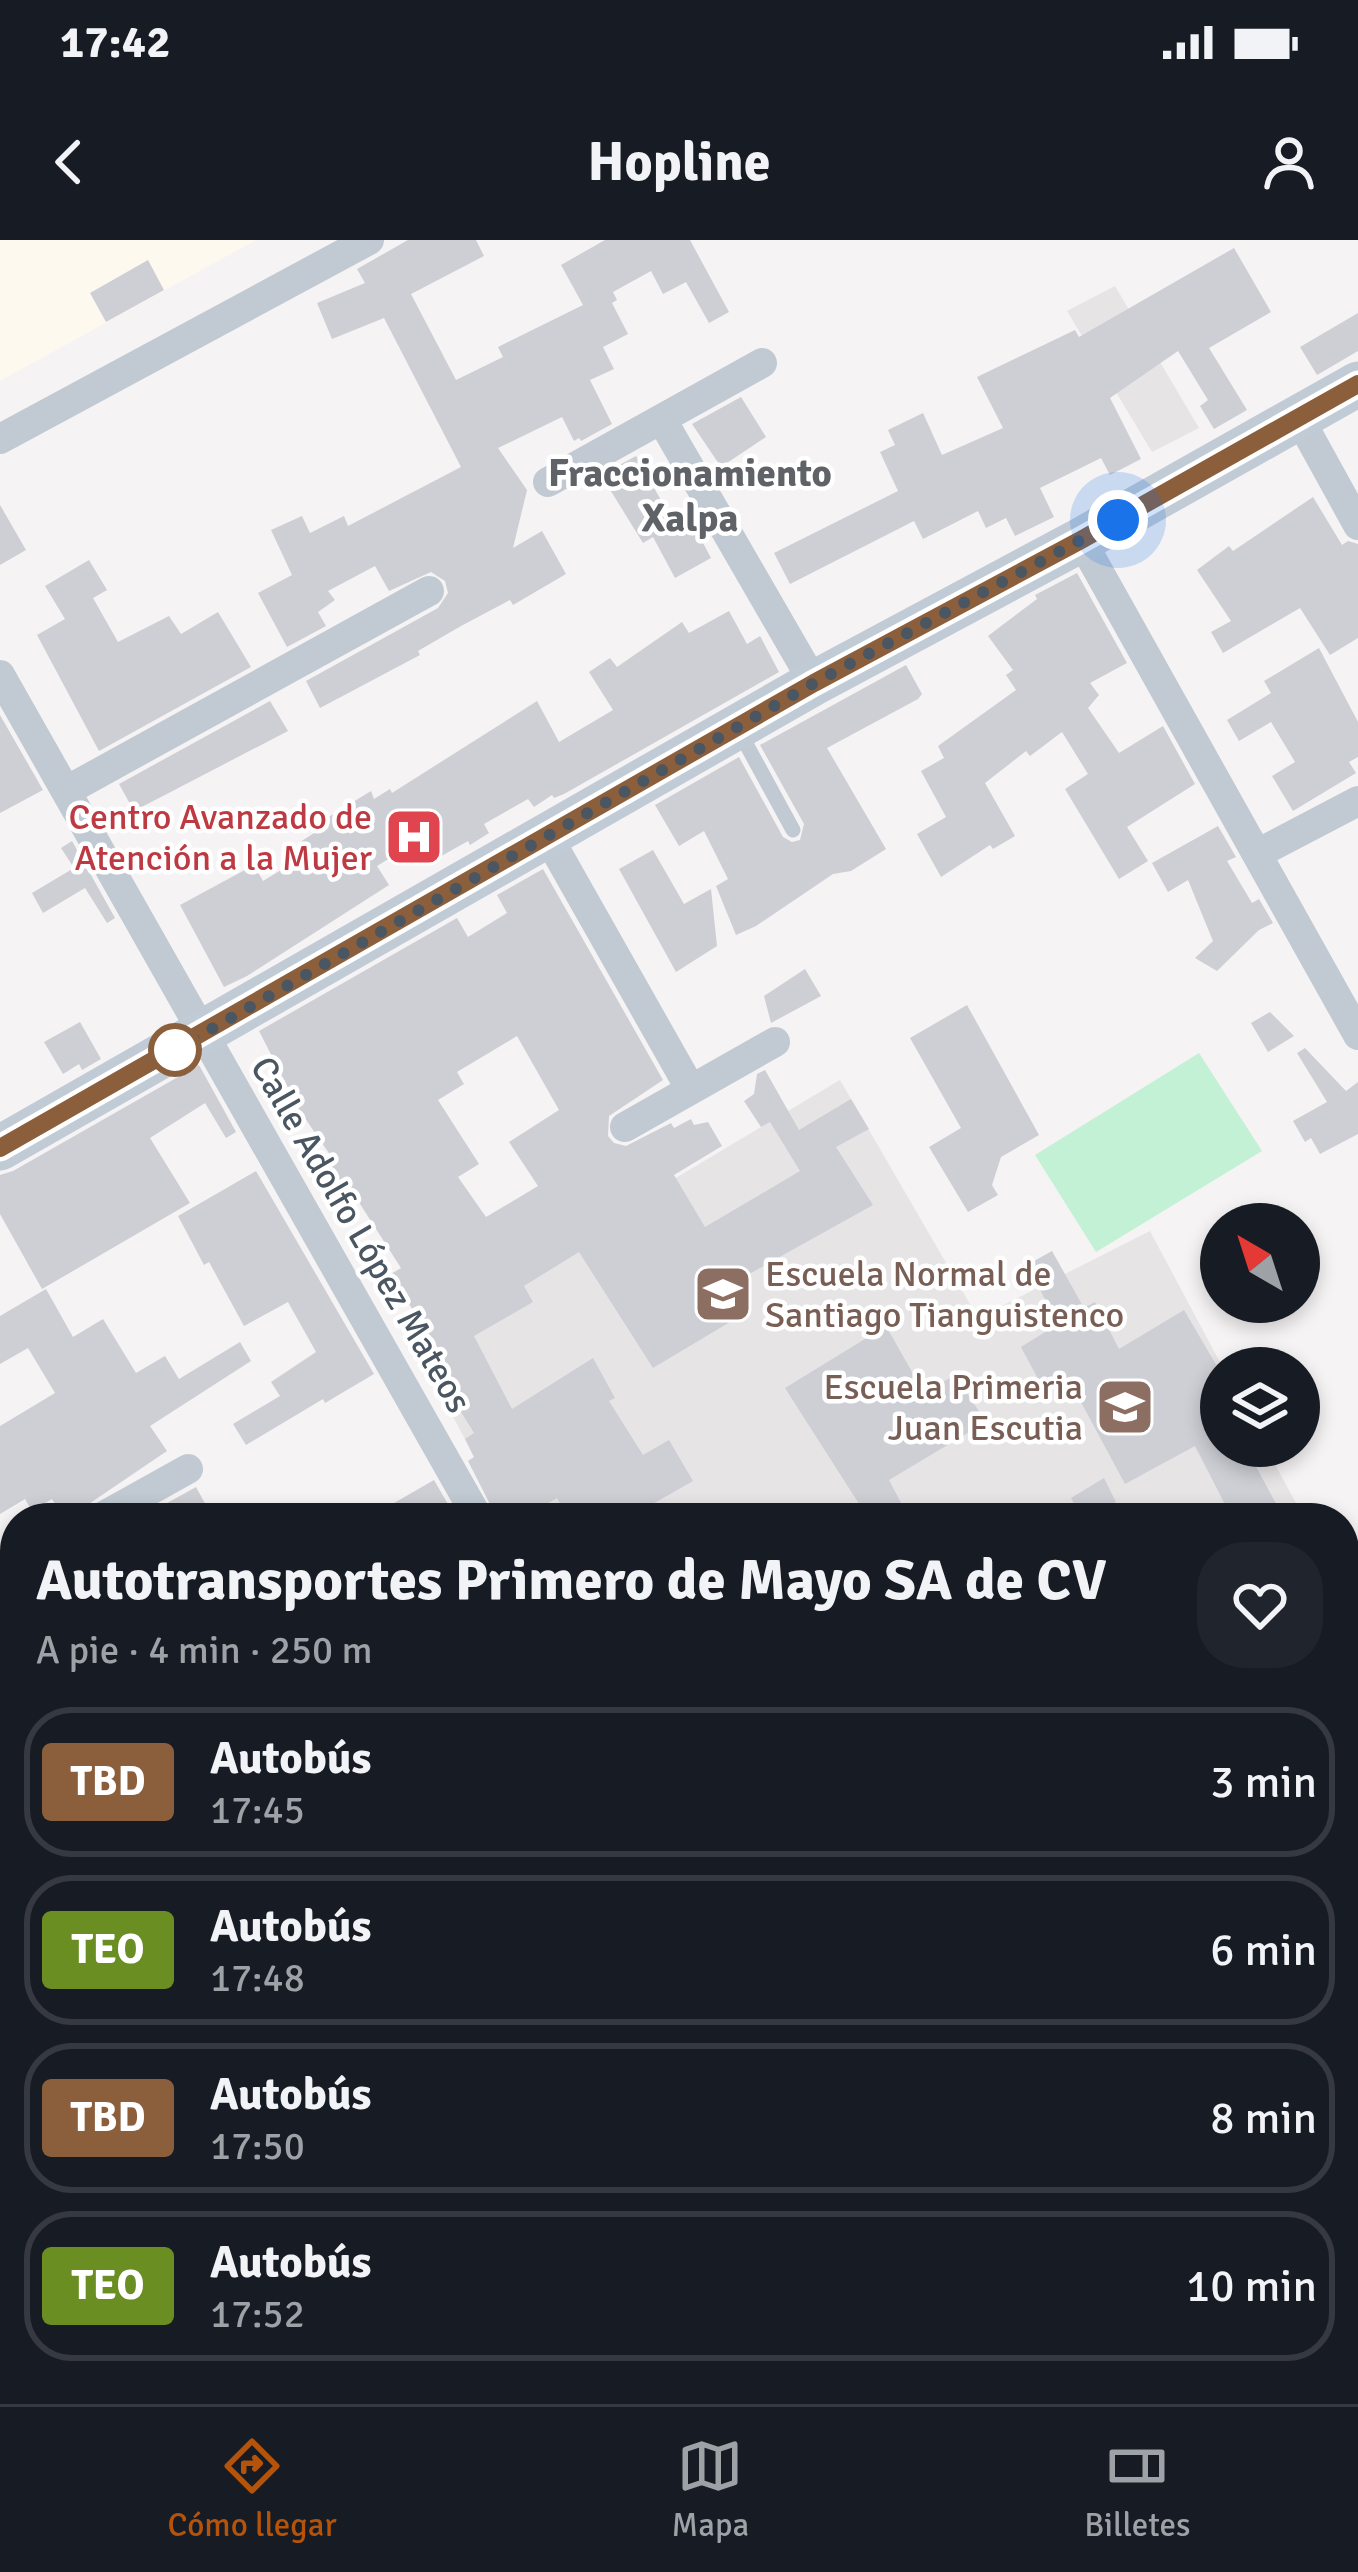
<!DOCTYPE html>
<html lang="es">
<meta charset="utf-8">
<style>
body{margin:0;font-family:Signika,sans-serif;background:#20242c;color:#f1f3f6;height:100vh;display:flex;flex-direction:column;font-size:45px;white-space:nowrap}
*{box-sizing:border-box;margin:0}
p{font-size:39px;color:#9ea1a6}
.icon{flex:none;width:66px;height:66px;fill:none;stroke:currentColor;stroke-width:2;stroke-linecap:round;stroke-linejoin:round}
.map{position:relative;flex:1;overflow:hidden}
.sheet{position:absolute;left:0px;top:1263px;width:1359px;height:903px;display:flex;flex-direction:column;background:#171b24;border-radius:48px 48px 0 0;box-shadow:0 6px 18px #0003}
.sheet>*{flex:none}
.badge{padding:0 24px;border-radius:9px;font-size:42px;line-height:78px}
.needle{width:78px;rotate:321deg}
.tools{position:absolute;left:1200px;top:963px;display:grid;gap:24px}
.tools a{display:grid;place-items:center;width:120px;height:120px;border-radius:50%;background:#171b24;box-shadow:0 6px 18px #0003;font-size:60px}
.you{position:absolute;width:60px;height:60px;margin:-30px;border:9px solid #fff;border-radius:50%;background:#1a73e8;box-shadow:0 0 0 18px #1a73e833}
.map>.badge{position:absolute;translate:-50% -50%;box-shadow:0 0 0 6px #fff}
.round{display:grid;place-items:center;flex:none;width:126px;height:126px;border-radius:48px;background:#20242c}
.head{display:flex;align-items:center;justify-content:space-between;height:204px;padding:0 36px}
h1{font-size:57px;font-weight:700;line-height:90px}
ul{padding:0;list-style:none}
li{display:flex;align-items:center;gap:36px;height:150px;margin:0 24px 18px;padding:0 12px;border:6px solid #363941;border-radius:48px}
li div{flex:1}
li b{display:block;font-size:45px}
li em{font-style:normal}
li .badge{min-width:132px;font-weight:700;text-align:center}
.status{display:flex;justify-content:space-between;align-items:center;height:84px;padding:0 60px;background:#171b24;direction:ltr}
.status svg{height:33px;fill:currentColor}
header{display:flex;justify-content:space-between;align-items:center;height:156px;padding:0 36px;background:#171b24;font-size:54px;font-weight:700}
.menu{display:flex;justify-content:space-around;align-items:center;height:168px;border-top:3px solid #363941;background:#171b24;font-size:33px;color:#9ea1a6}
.menu a{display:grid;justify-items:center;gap:6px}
.menu .current{color:#b45309}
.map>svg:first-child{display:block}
.commercial{fill:#fdf9ef}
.education{fill:#e6e4e5}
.green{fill:#c3f1d5}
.building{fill:#cdcfd5;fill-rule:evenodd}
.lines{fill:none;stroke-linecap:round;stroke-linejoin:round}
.service{stroke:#c1cad2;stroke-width:15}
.minor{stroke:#c1cad2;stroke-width:30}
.secondary{stroke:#c1cbd6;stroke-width:45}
.line-casing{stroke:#fff;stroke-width:27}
.line{stroke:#8b5e3c;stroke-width:18}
.walk{stroke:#4a5661;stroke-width:12;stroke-dasharray:0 21.6}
.stop-dot{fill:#fff;stroke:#8b5e3c;stroke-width:6}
.labels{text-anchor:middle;stroke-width:9;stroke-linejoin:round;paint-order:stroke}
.health-label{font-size:36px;fill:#be3a42;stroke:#fff;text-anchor:end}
.street-label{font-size:36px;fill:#4a5661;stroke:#fff}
.education-label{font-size:36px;fill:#785e54;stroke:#fff;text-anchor:start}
.neighbourhood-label{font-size:39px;font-weight:bold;fill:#5f6368;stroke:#fff}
</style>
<div class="status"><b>17:42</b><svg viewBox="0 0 49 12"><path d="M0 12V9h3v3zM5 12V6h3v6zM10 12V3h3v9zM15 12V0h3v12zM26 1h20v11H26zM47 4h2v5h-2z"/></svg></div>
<header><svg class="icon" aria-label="back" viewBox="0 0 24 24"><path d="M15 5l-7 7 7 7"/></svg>Hopline<svg class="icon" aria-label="person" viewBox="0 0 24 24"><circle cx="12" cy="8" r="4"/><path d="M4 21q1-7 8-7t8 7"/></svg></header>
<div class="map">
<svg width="1358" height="2164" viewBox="0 0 1358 2164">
<rect width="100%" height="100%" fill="#f5f3f3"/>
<path class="commercial" d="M0 0H256L0 141Z"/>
<path class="education" d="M1115 46 1199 188 1152 212 1067 71Z
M840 840 978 1078 1150 991 1223 1128 1221 1206H1265L1304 1278H506L411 1096Z
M1344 1353 1358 1379V1842L1344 1823Z"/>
<path class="green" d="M1199 813 1262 911 1096 1012 1035 915Z"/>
<path class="building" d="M408 0H476L484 16 411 54 456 140 503 117 498 107 583 65 561 25 605 0H690L729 72 709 83 686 42 663 54 651 31 613 52 617 60 612 63 628 94 603 107 614 129 590 140 612 184 581 201 579 198 574 201 562 177 498 208 527 250 513 308 542 291 566 334 513 365 510 360 461 386 418 411 420 415 320 468 306 441 438 368 448 353 445 341 431 332 389 351 375 326 328 351 335 360 318 372 326 386 287 407 258 353 292 335 271 290 302 276 310 293 344 276 348 286 461 227 384 78 332 99 317 63 365 43 357 29Z
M1234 8 1271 72 1209 108 1247 170 1214 189 1200 166 1208 160 1178 111 1110 158 1141 219 1110 235 1101 218 1040 248 1054 277 1015 296 1006 278 986 288 978 271 923 299 914 281 790 344 774 313 898 251 880 212 895 205 888 190 923 173 942 215 1003 188 977 137 1075 90 1079 97Z
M148 20 164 50 106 82 90 53Z
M1358 73V111L1317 135 1300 107Z
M741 157 766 197 721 227 692 184Z
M636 216 679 292 693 284 711 318 675 338 653 297 643 303 601 235Z
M1313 257 1342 305 1348 301 1358 304V398L1330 415 1300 368 1223 413 1211 392 1231 381 1197 330 1229 306 1233 311Z
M0 265 26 310 0 325Z
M89 320 107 350 93 358 118 402 169 376 181 394 218 372 251 427 99 511 37 395 65 379 45 346Z
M1077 333 1127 423 1090 443 1099 455 1088 468 1119 513 1163 486 1195 544 1127 587 1148 621 1119 639 1065 549 1088 534 1062 492 1030 516 1026 511 985 543 1015 596 993 609 990 605 941 637 917 594 946 577 921 531 944 518 938 506 1016 450 1006 435 1013 430 988 396 1037 359 1035 355Z
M729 371 747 404 760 396 779 432 564 554 554 558 552 555 534 567 528 559 484 584 489 593 470 605 468 601 436 619 424 597 377 626 389 645 247 736 224 747 180 665 254 625 263 641 307 614 300 602 330 583 327 578 371 551 374 559 390 549 392 553 537 461 559 502 613 470 589 432 610 418 617 427 682 382 689 393Z
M1319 408 1358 482V517L1349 522 1356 533 1293 571 1272 536 1295 522 1271 482 1239 501 1227 480 1271 453 1264 441Z
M906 425 922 454 918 459 827 508 886 609 851 631 833 634 756 686 736 695 716 646 728 639 704 591 679 606 655 565 739 517 783 597 792 602 800 600 804 584 760 505Z
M270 461 288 491 134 571 119 544Z
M0 475 43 550 0 573Z
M1218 586 1236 617 1227 621 1252 663 1259 659 1273 683 1259 690 1217 731 1195 718 1213 701 1188 640 1168 652 1152 623Z
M72 601 115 678 107 683 85 648 43 673 32 653 74 628 61 608Z
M653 610 684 664 711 649 717 706 676 732 619 629Z
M543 629 663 840 609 876 608 896 614 903 626 906 671 883 674 888 691 879 694 885 708 882 722 906 674 935 705 987 800 931 770 882 761 887 744 861 754 854 757 834 765 830 799 890 851 859 869 889 836 907 873 965 733 1043 750 1070 653 1128 579 1012 524 1046 533 1062 474 1096 512 1169 593 1118 615 1158 609 1161 643 1215 669 1200 693 1241 628 1278H569L557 1258 534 1271 530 1266 511 1278H497L468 1221 474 1217 465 1199 474 1193 434 1128 440 1125 426 1092 391 1034 401 1028 353 953 348 957 329 927 335 922 300 871 259 791 457 678 468 697 507 673 497 655ZM517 796 559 870 509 902 538 946 486 977 458 937 479 924 438 860 464 844 457 832Z
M805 729 821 756 771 783 764 756Z
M967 765 1039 895 1001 917 992 945 998 955 968 972 929 907 961 888 910 798Z
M1270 772 1294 796 1268 812 1251 783Z
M80 782 101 819 82 830 79 824 63 834 44 802Z
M1305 808 1346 851 1358 842V894L1320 914 1311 898 1305 902 1293 881 1327 862 1297 813Z
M199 825 236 892 226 898 205 863 150 898 190 963 42 1049 0 974V935L13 931Z
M256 931 374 1134 325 1163 323 1159 246 1205 233 1184 280 1156 271 1142 316 1112 288 1062 244 1086 209 1022 204 1025 178 976Z
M1052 1011 1084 1068 1095 1062 1119 1109 1184 1070 1221 1133V1145L1211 1151 1221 1171V1206H1245L1280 1271 1267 1278H1232L1195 1206 1125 1244 1068 1138 1045 1152 1021 1107 1058 1084 1027 1025Z
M46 1049 73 1097 103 1079 136 1133 165 1116 179 1139 240 1102 251 1121 150 1186 167 1211 68 1278H63L52 1259 32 1271 25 1259 0 1274V1186L55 1153 28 1108 0 1124V1076Z
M886 1086 924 1153 955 1135 986 1182 889 1240 909 1278H868L785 1148Z
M1104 1238 1116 1262 1082 1278 1071 1258Z
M434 1240 456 1278H368Z
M196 1247 213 1278H140Z"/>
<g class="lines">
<path class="service" d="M739 491 793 590"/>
<path class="minor" d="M1299 178 1358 285
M662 180 814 443
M0 199 369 0
M548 242 762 123
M1081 300 1358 795
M0 435 478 1278
M66 551 429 351
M548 597 690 848
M1257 614 1358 561
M625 887 775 802
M100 1278 188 1229
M0 1334 15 1325
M1344 1921 1358 1940
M0 2141 15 2131
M406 2164 427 2151
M1352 2164 1358 2160"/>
<path class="secondary" d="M0 908 814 443 1081 300 1358 144
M0 1589 15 1615
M315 2151 322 2164"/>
</g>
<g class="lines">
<defs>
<path id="line" d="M0 908 814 443 1081 300 1358 144"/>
</defs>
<use href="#line" class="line-casing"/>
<use href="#line" class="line"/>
<path class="walk" d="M175 810 814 443 1118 280"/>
</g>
<defs>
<symbol id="hospital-square" viewBox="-11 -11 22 22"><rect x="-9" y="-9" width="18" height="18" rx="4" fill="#e0444e" stroke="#fff"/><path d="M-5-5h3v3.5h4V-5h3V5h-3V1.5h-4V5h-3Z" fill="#fff"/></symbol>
<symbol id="university-square" viewBox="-11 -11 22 22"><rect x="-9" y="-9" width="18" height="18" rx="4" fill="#8d6e63" stroke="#fff"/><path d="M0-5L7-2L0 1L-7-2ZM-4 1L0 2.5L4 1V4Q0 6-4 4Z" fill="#fff"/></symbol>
<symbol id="school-square" viewBox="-11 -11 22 22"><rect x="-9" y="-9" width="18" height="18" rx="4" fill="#8d6e63" stroke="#fff"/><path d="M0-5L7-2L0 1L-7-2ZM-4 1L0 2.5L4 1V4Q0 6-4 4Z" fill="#fff"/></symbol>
</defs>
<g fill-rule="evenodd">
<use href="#hospital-square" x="381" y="564" width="66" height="66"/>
<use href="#university-square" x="690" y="1021" width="66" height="66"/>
<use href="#school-square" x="1092" y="1134" width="66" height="66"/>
</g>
<circle class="stop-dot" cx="175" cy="810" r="24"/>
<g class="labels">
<g class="health-label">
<text x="372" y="589">Centro Avanzado de<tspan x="372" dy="41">Atención a la Mujer</tspan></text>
</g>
<g class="street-label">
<text transform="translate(362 994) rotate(60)" y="13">Calle Adolfo López Mateos</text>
</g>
<g class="education-label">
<text x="765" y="1046">Escuela Normal de<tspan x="765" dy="41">Santiago Tianguistenco</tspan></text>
<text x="1083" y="1159" text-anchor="end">Escuela Primeria<tspan x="1083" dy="41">Juan Escutia</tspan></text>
</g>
<g class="neighbourhood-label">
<text x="690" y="246">Fraccionamiento<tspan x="690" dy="45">Xalpa</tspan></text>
</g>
</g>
</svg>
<div class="tools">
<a><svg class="needle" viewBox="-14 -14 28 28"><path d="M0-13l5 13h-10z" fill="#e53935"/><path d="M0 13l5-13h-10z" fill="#9ea1a6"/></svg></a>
<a><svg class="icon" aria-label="layers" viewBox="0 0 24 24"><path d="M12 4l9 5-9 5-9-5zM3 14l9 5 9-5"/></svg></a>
</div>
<div class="you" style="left:1118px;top:280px"></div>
<section class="sheet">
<div class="head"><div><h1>Autotransportes Primero de Mayo SA de CV</h1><p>A pie · 4 min · 250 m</p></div><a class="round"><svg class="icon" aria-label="heart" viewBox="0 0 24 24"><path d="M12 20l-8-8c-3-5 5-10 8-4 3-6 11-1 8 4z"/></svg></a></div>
<ul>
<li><span class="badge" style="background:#8b5e3c;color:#fff">TBD</span><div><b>Autobús</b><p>17:45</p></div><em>3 min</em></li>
<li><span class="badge" style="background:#6b8e23;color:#fff">TEO</span><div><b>Autobús</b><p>17:48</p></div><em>6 min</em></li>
<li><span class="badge" style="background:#8b5e3c;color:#fff">TBD</span><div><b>Autobús</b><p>17:50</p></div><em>8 min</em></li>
<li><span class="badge" style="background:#6b8e23;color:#fff">TEO</span><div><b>Autobús</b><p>17:52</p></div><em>10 min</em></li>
</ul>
</section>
</div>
<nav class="menu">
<a class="current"><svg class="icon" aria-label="directions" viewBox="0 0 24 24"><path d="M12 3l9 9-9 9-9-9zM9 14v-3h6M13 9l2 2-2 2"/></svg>Cómo llegar</a>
<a><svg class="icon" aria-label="map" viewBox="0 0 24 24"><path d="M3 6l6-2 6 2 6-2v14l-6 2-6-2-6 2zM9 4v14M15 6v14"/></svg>Mapa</a>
<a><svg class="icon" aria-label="tickets" viewBox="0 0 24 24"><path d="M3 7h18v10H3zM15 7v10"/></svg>Billetes</a>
</nav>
